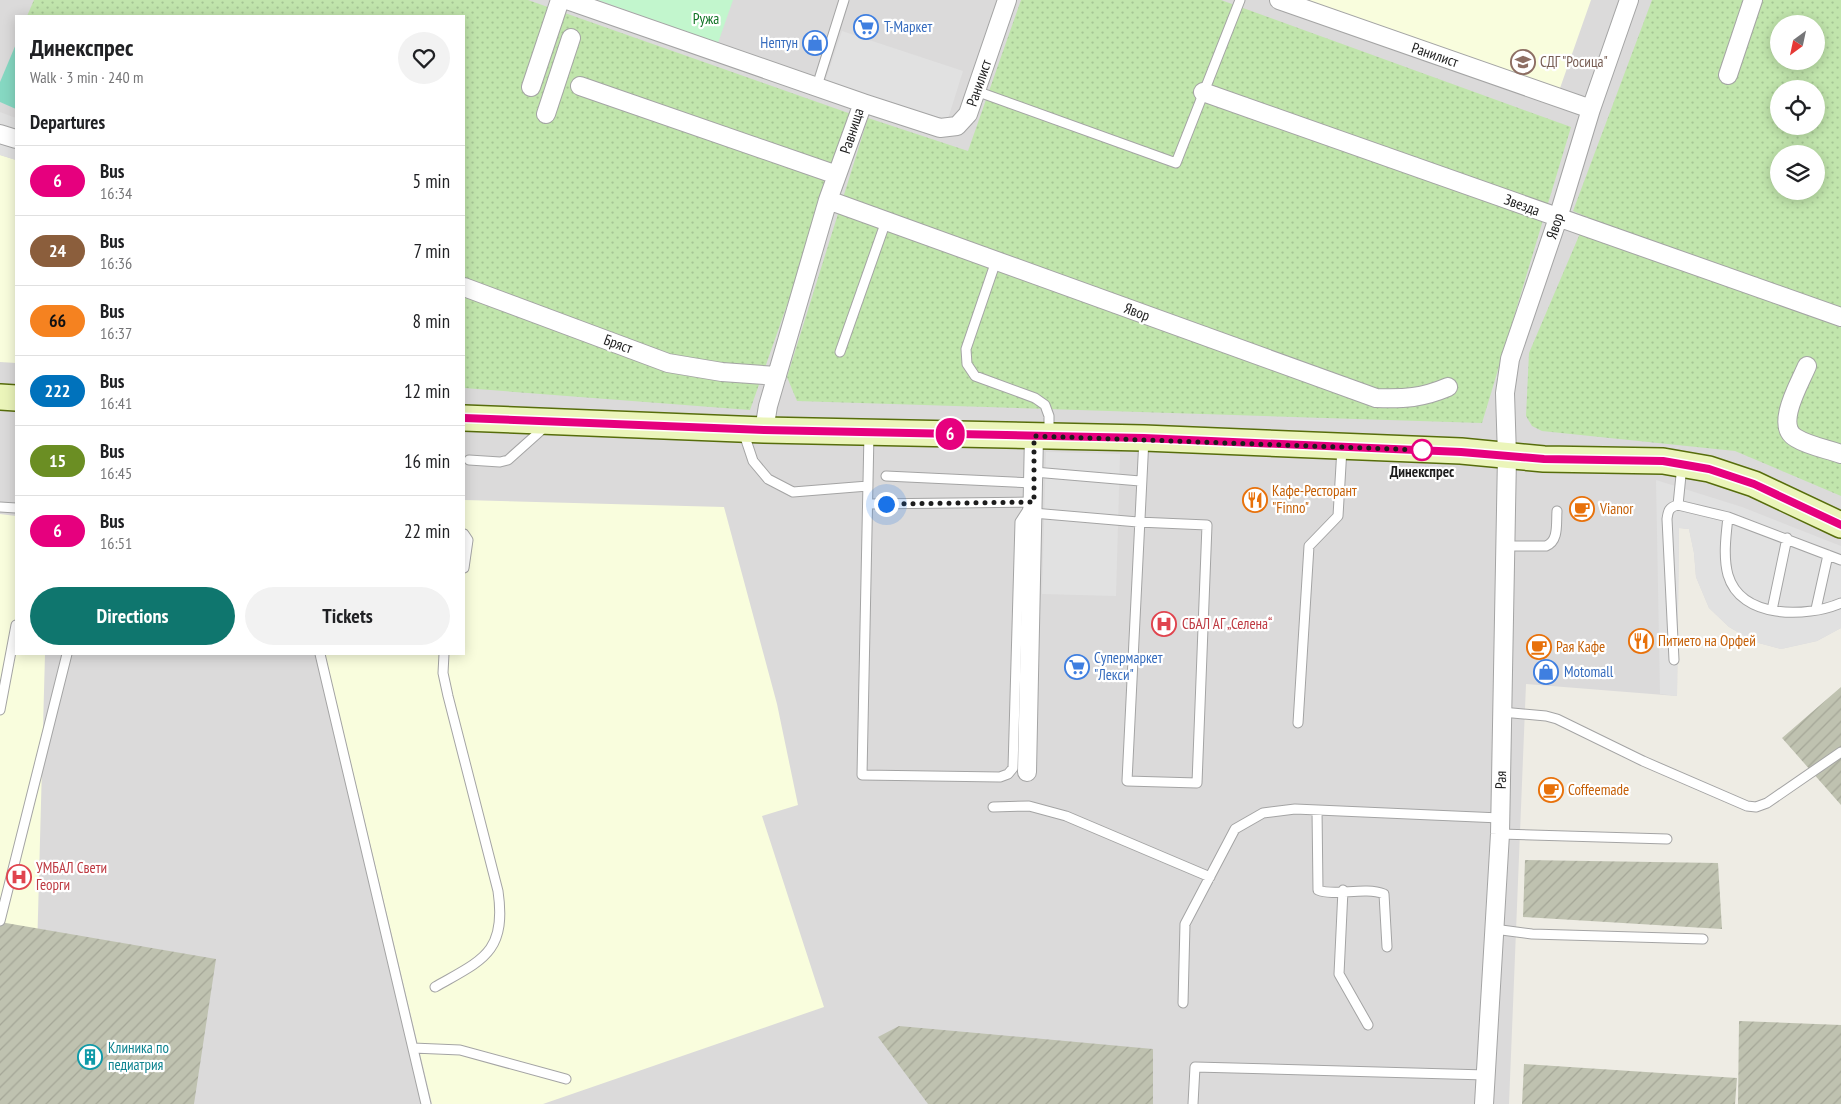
<!DOCTYPE html>
<meta charset="utf-8">
<style>
body{margin:0;font-family:"PT Sans Narrow",sans-serif;background:#f2f2f2;color:#202124;height:100vh;display:flex;flex-direction:column;font-size:19px;white-space:nowrap}
*{box-sizing:border-box;margin:0}
p{font-size:16px;color:#757577}
.icon{flex:none;width:28px;height:28px;fill:none;stroke:currentColor;stroke-width:2;stroke-linecap:round;stroke-linejoin:round}
.map{position:relative;flex:1;overflow:hidden}
.sheet{position:absolute;left:15px;top:15px;width:450px;height:640px;display:flex;flex-direction:column;background:#fff;border-radius:0px;box-shadow:0 2px 12px #0003}
.sheet>*{flex:none}
.badge{padding:0 10px;border-radius:16px;font-size:18px;line-height:32px}
.needle{width:32px;rotate:213deg}
.tools{position:absolute;left:1770px;top:15px;display:grid;gap:10px}
.tools a{display:grid;place-items:center;width:55px;height:55px;border-radius:50%;background:#fff;box-shadow:0 2px 12px #0003;font-size:25px}
.you{position:absolute;width:25px;height:25px;margin:-12px;border:4px solid #fff;border-radius:50%;background:#1a73e8;box-shadow:0 0 0 8px #1a73e833}
.map>.badge{position:absolute;translate:-50% -50%;box-shadow:0 0 0 2px #fff}
h2{padding:0 15px;font-size:19px;line-height:45px}
.round{display:grid;place-items:center;flex:none;width:52px;height:52px;border-radius:26px;background:#f2f2f2}
.headline{display:flex;align-items:center;justify-content:space-between;height:85px;padding:0 15px}
h1{font-size:24px;font-weight:700;line-height:38px}
.action{display:flex;gap:10px;margin-top:auto;padding:10px 15px}
.action a{flex:1;height:58px;border-radius:30px;background:#0f766e;color:#fff;font-size:20px;font-weight:700;line-height:58px;text-align:center}
.action a+a{background:#f2f2f2;color:#202124}
ul{padding:0;list-style:none}
li{display:flex;align-items:center;gap:15px;height:70px;padding:0 15px;border-top:1px solid #e0e0e0}
li div{flex:1}
li b{display:block;font-size:19px}
li em{font-style:normal}
li .badge{min-width:55px;font-weight:700;text-align:center}
.map>svg:first-child{display:block}
.residential{fill:#dbdada;fill-rule:evenodd}
.education{fill:#f9fddd}
.construction{fill:url(#construction-furrows)}
.grass{fill:url(#grass-dots);fill-rule:evenodd}
.park{fill:#c2f6cd}
.pitch{fill:#86d8c2}
.parking{fill:#e1e1e1}
.lines{fill:none;stroke-linecap:round;stroke-linejoin:round}
.lane-casing{stroke:#a4a4a4;stroke-width:11}
.street-casing{stroke:#a4a4a4;stroke-width:20}
.secondary-casing{stroke:#576d0b;stroke-width:28}
.lane{stroke:#fff;stroke-width:9}
.street{stroke:#fff;stroke-width:18}
.secondary{stroke:#ebf5ba;stroke-width:25}
.line-casing{stroke:#fff;stroke-width:11}
.line{stroke:#e6007e;stroke-width:8}
.walk{stroke:#1d1d1d;stroke-width:5;stroke-dasharray:0 9}
.stop-dot{fill:#fff;stroke:#e6007e;stroke-width:2.5}
.labels{text-anchor:middle;stroke-width:4.5;stroke-linejoin:round;paint-order:stroke}
.park-label{font-size:15px;fill:#127426;stroke:#fff}
.shop-label{font-size:15px;fill:#366cbe;stroke:#fff;text-anchor:start}
.street-label{font-size:15px;fill:#1d1d1d;stroke:#fff}
.education-label{font-size:15px;fill:#785e54;stroke:#fff;text-anchor:start}
.stop-label{font-size:15px;font-weight:bold;fill:#1d1d1d;stroke:#fff}
.food-label{font-size:15px;fill:#c56008;stroke:#fff;text-anchor:start}
.health-label{font-size:15px;fill:#be3a42;stroke:#fff;text-anchor:start}
.culture-label{font-size:15px;fill:#0d838f;stroke:#fff;text-anchor:start}
</style>
<div class="map">
<svg width="1841" height="1104" viewBox="0 0 1841 1104">
<defs>
<pattern id="construction-furrows" width="10" height="10" patternUnits="userSpaceOnUse" patternTransform="scale(1.25)"><rect width="10" height="10" fill="#bfc2b0"/><path d="M-1 1l2-2M0 10L10 0M9 11l2-2" fill="none" stroke="#a4a697"/></pattern>
<pattern id="grass-dots" width="8" height="8" patternUnits="userSpaceOnUse" patternTransform="scale(1.25)"><rect width="8" height="8" fill="#c1e5ac"/><path d="M2 2h.1M6 6h.1" fill="none" stroke="#a5c494" stroke-width="1.8" stroke-linecap="round"/></pattern>
</defs>
<rect width="100%" height="100%" fill="#eeece4"/>
<path class="residential" d="M0 0H1841V628L1817 641 1781 649 1755 642 1729 627 1709 608 1696 577 1694 553 1689 529 1679 528 1677 696 1526 684 1509 1104H0ZM16 16H464V654H16ZM1779 24H1816V61H1779ZM1779 89H1816V126H1779ZM1779 154H1816V191H1779Z"/>
<path class="education" d="M1298 0H1591L1559 91Z
M0 155 16 160V363L0 362Z
M464 500 724 507 777 704 798 805 762 816 824 1007 543 1104H432L325 654H464Z
M0 514 16 516V654H45L33 1101 0 1104Z"/>
<path class="construction" d="M1841 687V805L1782 738Z
M1525 860 1718 863 1722 929 1523 917Z
M0 922 216 959 194 1104H0Z
M1739 1021 1841 1025V1104H1738Z
M899 1026 1153 1049V1104H928L878 1037Z
M1524 1064 1737 1078 1735 1104H1522Z"/>
<path class="grass" d="M34 0H528L854 115 750 410 464 388V16H27Z
M1021 0H1221L1571 127 1482 423 797 401 787 377 868 118 968 151Z
M1652 0H1841V496L1735 451 1542 431 1532 426 1526 416 1529 353 1587 217 1573 211ZM1779 24H1816V61H1779ZM1779 89H1816V126H1779ZM1779 154H1816V191H1779Z"/>
<path class="park" d="M598 0H733L718 43Z"/>
<path class="pitch" d="M16 44V109L0 102V82Z"/>
<path class="parking" d="M842 31 963 71 947 122 825 82Z
M0 112 16 118V160L0 155Z
M1046 452 1120 454 1116 596 1042 594Z
M1656 480 1742 507 1841 546V628L1817 641 1781 649 1755 642 1729 627 1709 608 1696 577 1694 553 1689 529 1679 528 1677 696 1660 694Z"/>
<g class="lines">
<defs>
<path id="lane" d="M817 86 844 0
M976 91 1176 163 1240 0
M996 261 966 349 967 364 975 376 1035 398 1045 405 1049 416V436
M840 352 886 221
M743 431 753 461 768 479 793 492 868 486
M869 433 862 775 1000 777 1008 774 1013 768 1020 522 1029 508
M469 460 500 462 508 460 546 426
M1034 472 1140 481
M886 476 1034 483
M868 504 1033 502
M1678 505 1728 517 1841 560
M0 507 16 508
M1033 513 1138 522 1207 525 1197 783 1127 781 1144 438
M1728 517C1726 535 1723 557 1728 575 1741 619 1806 618 1841 603
M464 534 468 540 464 568
M1505 546H1546C1559 541 1556 524 1557 511
M1816 609 1828 555
M1772 610 1787 538
M320 654 426 1104
M1674 660 1667 519C1668 511 1669 507 1678 505L1682 465
M0 710 16 625
M1502 712 1546 716 1557 719 1643 761 1747 806 1756 807 1767 803 1841 752
M1298 723 1309 546 1338 516 1342 448
M993 807 1029 806 1066 816 1210 877
M1317 810 1318 890C1335 897 1364 886 1384 894L1387 947
M1500 834 1667 839
M1343 890 1339 974 1368 1025
M0 921 67 654
M1494 929 1532 934 1703 939
M435 987C482 960 507 953 498 891L448 696 443 673 444 654
M1183 1003 1185 924 1235 829 1263 813 1295 809 1500 818
M413 1048 460 1050 566 1079
M1193 1104 1195 1067 1486 1075"/>
<path id="street" d="M567 0 863 103 828 200 768 406 764 430
M1279 0 1591 109
M1728 75 1753 0
M580 86 837 175
M531 87 560 0
M1203 92 1841 317
M863 103 940 128 957 126 968 114 1007 0
M546 114 571 38
M0 134 16 139
M828 200 1376 398C1405 399 1422 398 1448 387
M464 287 668 363 722 372 777 376
M1807 366C1800 383 1774 426 1796 438 1809 446 1827 449 1841 454
M1027 772 1034 435
M1484 1104 1500 834 1507 456 1505 393 1510 359 1558 218 1591 109 1629 0"/>
<path id="secondary" d="M0 397 16 398
M464 418 764 430 1144 438 1461 451 1544 459 1663 461 1709 469 1754 484 1841 525"/>
</defs>
<use href="#lane" class="lane-casing"/>
<use href="#street" class="street-casing"/>
<use href="#secondary" class="secondary-casing"/>
<use href="#lane" class="lane"/>
<use href="#street" class="street"/>
<use href="#secondary" class="secondary"/>
</g>
<g class="lines">
<defs>
<path id="line" d="M464 418 764 430 1144 438 1461 452 1544 459 1663 461 1709 469 1754 484 1841 525"/>
</defs>
<use href="#line" class="line-casing"/>
<use href="#line" class="line"/>
<path class="walk" d="M886 504 1034 502V436L1422 450"/>
</g>
<defs>
<symbol id="supermarket-ring" viewBox="-11 -11 22 22"><circle r="9.5" fill="#fff" stroke="#3f7fe0" stroke-width="1.5"/><path d="M-6-5.5h2.5l.6 2H6L4.5 2H-2.5L-4.4-4H-6ZM-1.5 3.2a1.3 1.3 0 1 0 .1 0ZM3 3.2a1.3 1.3 0 1 0 .1 0Z" fill="#3f7fe0"/></symbol>
<symbol id="shop-ring" viewBox="-11 -11 22 22"><circle r="9.5" fill="#fff" stroke="#3f7fe0" stroke-width="1.5"/><path d="M-5-2.5h2.3a2.7 3.5 0 0 1 5.4 0H5L5.5 6h-11ZM-1.5-2.5h3a1.5 2.3 0 0 0-3 0Z" fill="#3f7fe0"/></symbol>
<symbol id="school-ring" viewBox="-11 -11 22 22"><circle r="9.5" fill="#fff" stroke="#8d6e63" stroke-width="1.5"/><path d="M0-5L7-2L0 1L-7-2ZM-4 1L0 2.5L4 1V4Q0 6-4 4Z" fill="#8d6e63"/></symbol>
<symbol id="restaurant-ring" viewBox="-11 -11 22 22"><circle r="9.5" fill="#fff" stroke="#e8710a" stroke-width="1.5"/><path d="M-5-6h1v4h1v-4h1v4h1v-4h1v5L-1.5 .5V6h-2V.5L-5-1ZM5-6V6H3V1.5H1.5Q1.5-4 5-6Z" fill="#e8710a"/></symbol>
<symbol id="cafe-ring" viewBox="-11 -11 22 22"><circle r="9.5" fill="#fff" stroke="#e8710a" stroke-width="1.5"/><path d="M-5.5-4.5H6V0H3Q3 3.5 0 3.5H-2.5Q-5.5 3.5-5.5 0ZM3-3.2v2h1.7v-2ZM-6 4.5H4V6H-6Z" fill="#e8710a"/></symbol>
<symbol id="hospital-ring" viewBox="-11 -11 22 22"><circle r="9.5" fill="#fff" stroke="#e0444e" stroke-width="1.5"/><path d="M-5-5h3v3.5h4V-5h3V5h-3V1.5h-4V5h-3Z" fill="#e0444e"/></symbol>
<symbol id="building-ring" viewBox="-11 -11 22 22"><circle r="9.5" fill="#fff" stroke="#0f9aa8" stroke-width="1.5"/><path d="M-4-6H4V6H1V3H-1V6H-4ZM-2.5-4.3h1.7v1.8h-1.7ZM.8-4.3h1.7v1.8H.8ZM-2.5-1h1.7V.8h-1.7ZM.8-1h1.7V.8H.8Z" fill="#0f9aa8"/></symbol>
</defs>
<g fill-rule="evenodd">
<use href="#supermarket-ring" x="852" y="13" width="28" height="28"/>
<use href="#shop-ring" x="801" y="29" width="28" height="28"/>
<use href="#school-ring" x="1509" y="48" width="28" height="28"/>
<use href="#restaurant-ring" x="1241" y="486" width="28" height="28"/>
<use href="#cafe-ring" x="1568" y="495" width="28" height="28"/>
<use href="#hospital-ring" x="1150" y="610" width="28" height="28"/>
<use href="#restaurant-ring" x="1627" y="627" width="28" height="28"/>
<use href="#cafe-ring" x="1525" y="633" width="28" height="28"/>
<use href="#supermarket-ring" x="1063" y="653" width="28" height="28"/>
<use href="#shop-ring" x="1532" y="658" width="28" height="28"/>
<use href="#cafe-ring" x="1537" y="776" width="28" height="28"/>
<use href="#hospital-ring" x="5" y="863" width="28" height="28"/>
<use href="#building-ring" x="76" y="1043" width="28" height="28"/>
</g>
<circle class="stop-dot" cx="1422" cy="450" r="10"/>
<g class="labels">
<g class="park-label">
<text x="706" y="24">Ружа</text>
</g>
<g class="shop-label">
<text x="884" y="32">Т-Маркет</text>
<text x="798" y="48" text-anchor="end">Нептун</text>
<text x="1094" y="663">Супермаркет<tspan x="1094" dy="17">"Лекси"</tspan></text>
<text x="1564" y="677">Motomall</text>
</g>
<g class="street-label">
<text transform="translate(1435 55) rotate(19)" y="5">Ранилист</text>
<text transform="translate(979 83) rotate(-71)" y="5">Ранилист</text>
<text transform="translate(852 131) rotate(-72)" y="5">Равнища</text>
<text transform="translate(1522 205) rotate(20)" y="5">Звезда</text>
<text transform="translate(1555 226) rotate(-72)" y="5">Явор</text>
<text transform="translate(1137 312) rotate(20)" y="5">Явор</text>
<text transform="translate(618 344) rotate(20)" y="5">Бряст</text>
<text transform="translate(1501 780) rotate(-89)" y="5">Рая</text>
</g>
<g class="education-label">
<text x="1540" y="67">СДГ "Росица"</text>
</g>
<g class="stop-label">
<text x="1422" y="477">Динекспрес</text>
</g>
<g class="food-label">
<text x="1272" y="496">Кафе-Ресторант<tspan x="1272" dy="17">"Finno"</tspan></text>
<text x="1600" y="514">Vianor</text>
<text x="1658" y="646">Питието на Орфей</text>
<text x="1556" y="652">Рая Кафе</text>
<text x="1568" y="795">Coffeemade</text>
</g>
<g class="health-label">
<text x="1182" y="629">СБАЛ АГ „Селена“</text>
<text x="36" y="873">УМБАЛ Свети<tspan x="36" dy="17">Георги</tspan></text>
</g>
<g class="culture-label">
<text x="108" y="1053">Клиника по<tspan x="108" dy="17">педиатрия</tspan></text>
</g>
</g>
</svg>
<div class="tools">
<a><svg class="needle" viewBox="-14 -14 28 28"><path d="M0-13l5 13h-10z" fill="#e53935"/><path d="M0 13l5-13h-10z" fill="#757577"/></svg></a>
<a><svg class="icon" aria-label="locate" viewBox="0 0 24 24"><circle cx="12" cy="12" r="6"/><path d="M12 2v4M12 18v4M2 12h4M18 12h4"/></svg></a>
<a><svg class="icon" aria-label="layers" viewBox="0 0 24 24"><path d="M12 4l9 5-9 5-9-5zM3 14l9 5 9-5"/></svg></a>
</div>
<div class="you" style="left:886px;top:504px"></div>
<b class="badge" style="left:950px;top:434px;background:#e6007e;color:#fff">6</b>
<section class="sheet">
<div class="headline"><div><h1>Динекспрес</h1><p>Walk · 3 min · 240 m</p></div><a class="round"><svg class="icon" aria-label="heart" viewBox="0 0 24 24"><path d="M12 20l-8-8c-3-5 5-10 8-4 3-6 11-1 8 4z"/></svg></a></div>
<h2>Departures</h2>
<ul>
<li><span class="badge" style="background:#e6007e;color:#fff">6</span><div><b>Bus</b><p>16:34</p></div><em>5 min</em></li>
<li><span class="badge" style="background:#8b5e3c;color:#fff">24</span><div><b>Bus</b><p>16:36</p></div><em>7 min</em></li>
<li><span class="badge" style="background:#f58220;color:#111">66</span><div><b>Bus</b><p>16:37</p></div><em>8 min</em></li>
<li><span class="badge" style="background:#0072bc;color:#fff">222</span><div><b>Bus</b><p>16:41</p></div><em>12 min</em></li>
<li><span class="badge" style="background:#6b8e23;color:#fff">15</span><div><b>Bus</b><p>16:45</p></div><em>16 min</em></li>
<li><span class="badge" style="background:#e6007e;color:#fff">6</span><div><b>Bus</b><p>16:51</p></div><em>22 min</em></li>
</ul>
<div class="action"><a>Directions</a><a>Tickets</a></div>
</section>
</div>
